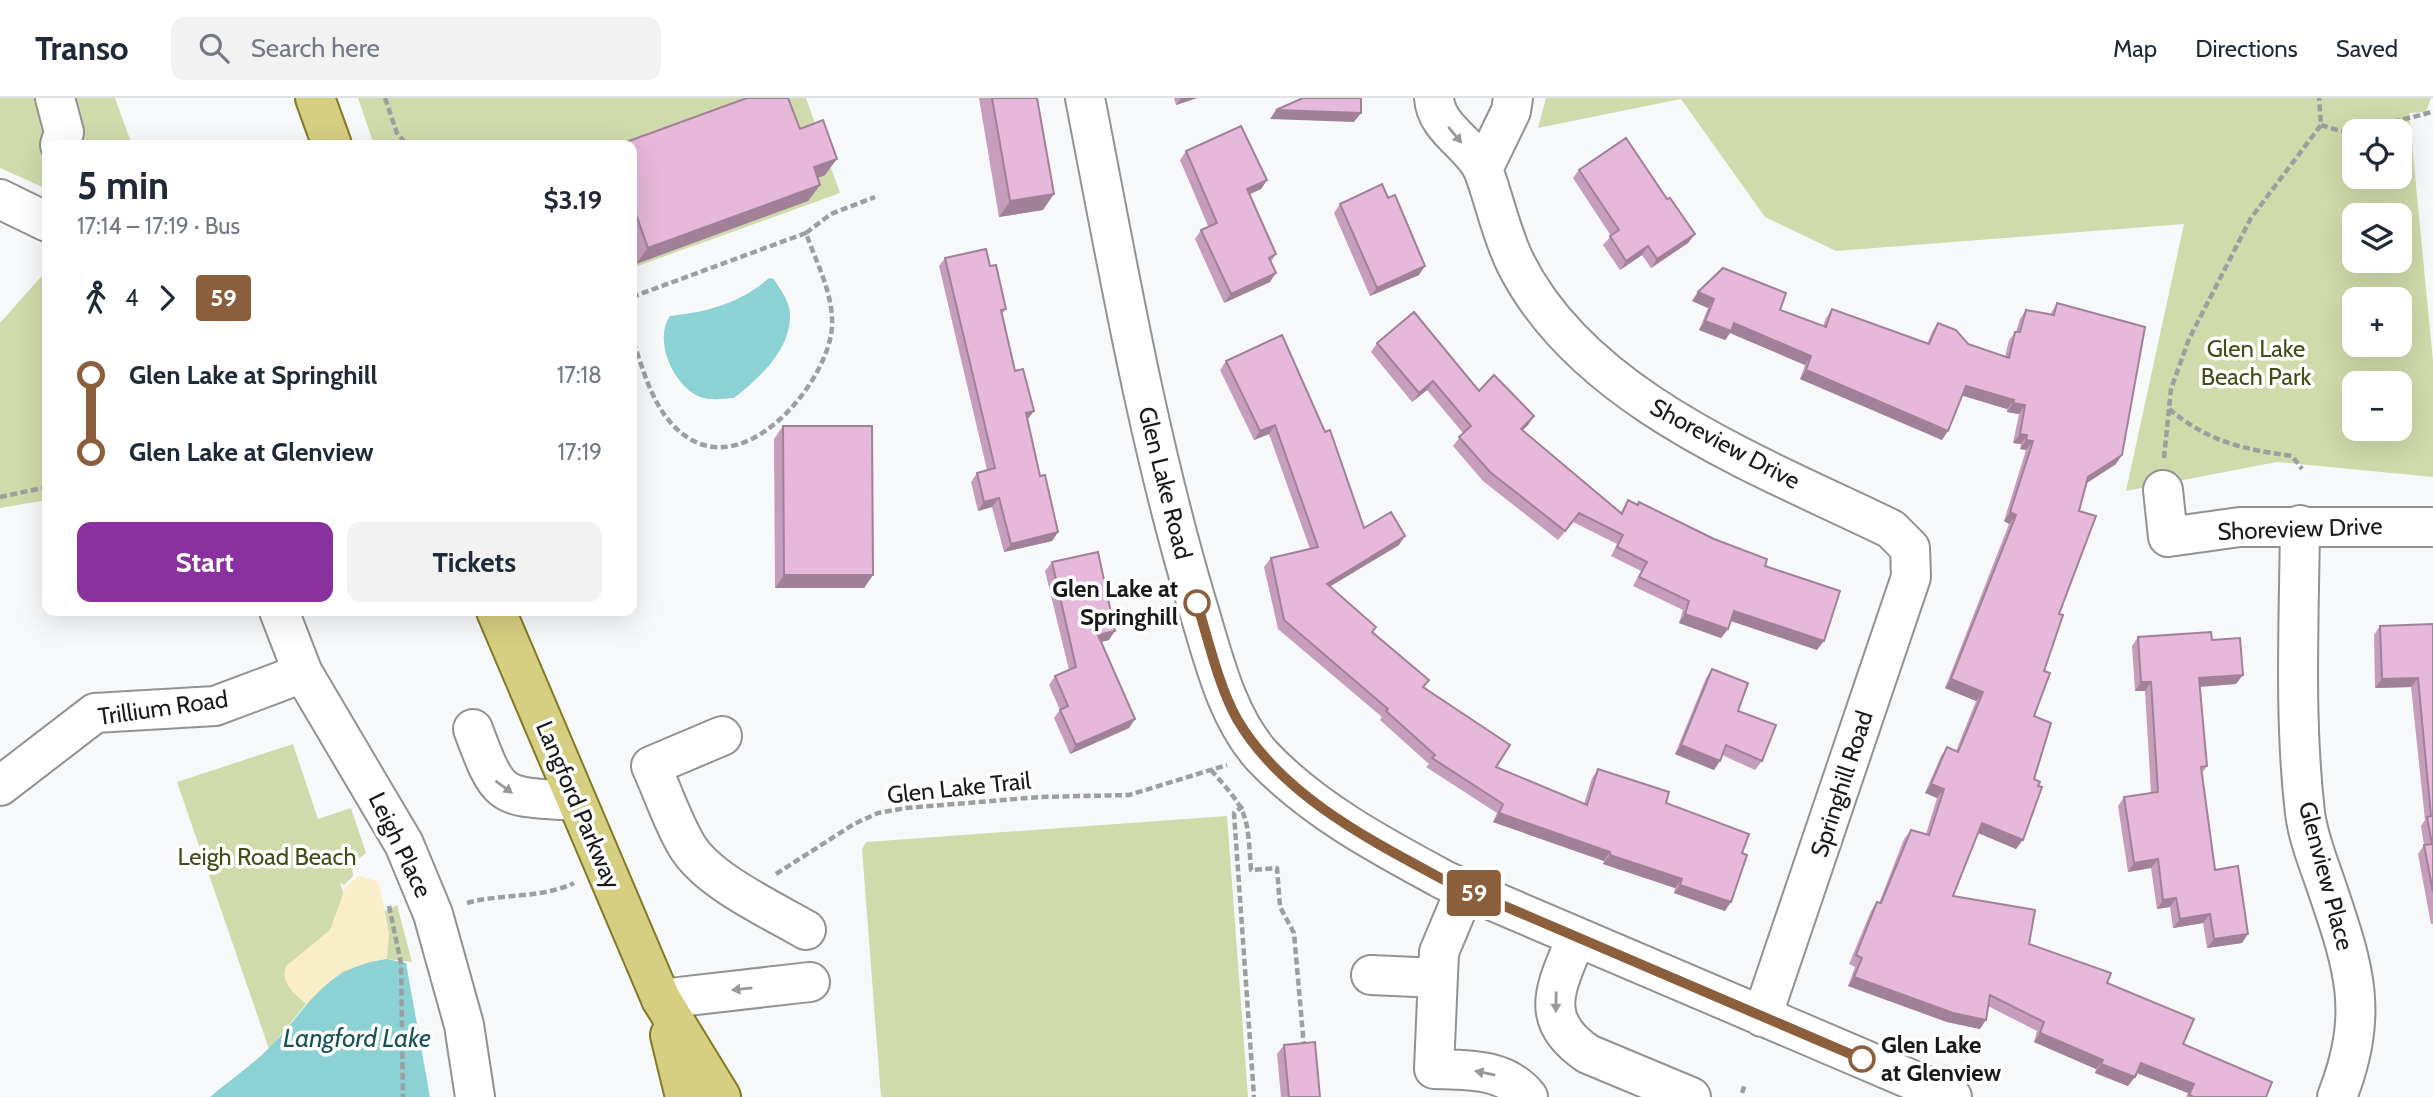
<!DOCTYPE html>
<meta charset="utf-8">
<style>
body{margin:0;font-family:Cabin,sans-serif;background:#f2f2f3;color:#1f2937;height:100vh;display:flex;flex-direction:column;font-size:26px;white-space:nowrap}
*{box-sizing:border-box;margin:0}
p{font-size:23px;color:#747a83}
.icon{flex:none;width:38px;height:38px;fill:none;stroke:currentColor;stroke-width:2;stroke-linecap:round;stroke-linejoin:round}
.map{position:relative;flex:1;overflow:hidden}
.sheet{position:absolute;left:42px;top:42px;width:595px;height:476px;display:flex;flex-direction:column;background:#fff;border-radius:14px;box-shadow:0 7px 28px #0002}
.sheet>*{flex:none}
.badge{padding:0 14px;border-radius:5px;font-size:24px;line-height:46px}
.controls{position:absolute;left:2342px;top:21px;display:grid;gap:14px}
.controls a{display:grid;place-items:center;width:70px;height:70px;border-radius:14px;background:#fff;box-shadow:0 7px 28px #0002;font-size:35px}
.map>.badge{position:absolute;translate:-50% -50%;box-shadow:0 0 0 4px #fff}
.legs{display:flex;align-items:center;gap:10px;height:77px;padding:0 35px;font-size:23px}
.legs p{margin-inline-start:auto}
.summary{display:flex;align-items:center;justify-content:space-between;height:119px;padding:0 35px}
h1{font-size:38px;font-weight:700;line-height:52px}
.button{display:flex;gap:14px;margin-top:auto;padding:14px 35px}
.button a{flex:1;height:80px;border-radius:14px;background:#89319e;color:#fff;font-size:28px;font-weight:700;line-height:80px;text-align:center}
.button a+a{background:#f2f2f3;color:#1f2937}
ul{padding:0 35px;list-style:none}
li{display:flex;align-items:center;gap:24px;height:77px;font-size:26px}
li i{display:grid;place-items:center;width:10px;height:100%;margin:0 9px;background:currentColor}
li i::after{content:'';width:18px;height:18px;margin:-9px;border:5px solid;border-radius:50%;background:#fff}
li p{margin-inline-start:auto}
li:first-child i{background:linear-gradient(#0000 50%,currentColor 0)}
li:last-child i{background:linear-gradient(currentColor 50%,#0000 0)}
header{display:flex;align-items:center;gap:42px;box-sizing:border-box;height:98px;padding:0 35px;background:#fff;border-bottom:2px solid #e0e1e3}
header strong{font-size:33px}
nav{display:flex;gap:38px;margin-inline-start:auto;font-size:24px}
.search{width:490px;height:63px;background:#f2f2f3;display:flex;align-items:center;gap:18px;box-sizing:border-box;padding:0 24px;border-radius:14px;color:#747a83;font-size:26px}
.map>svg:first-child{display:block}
.green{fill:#d0dbab;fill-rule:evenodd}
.sand{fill:#f8eec9}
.water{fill:#8cd1d3}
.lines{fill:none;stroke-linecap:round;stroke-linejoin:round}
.minor-casing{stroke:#919293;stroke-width:42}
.major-casing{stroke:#827a25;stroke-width:42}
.path{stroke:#9d9e9f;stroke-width:4.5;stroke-dasharray:7 3.5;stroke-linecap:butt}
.minor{stroke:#fff;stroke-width:38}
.major{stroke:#d6ce80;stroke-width:38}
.wall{fill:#c69ebb}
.shaded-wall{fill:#a18198}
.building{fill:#e6b8d9;stroke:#a18198;stroke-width:2}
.oneway{fill:#989898}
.line-1-casing{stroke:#fff;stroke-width:16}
.line-1{stroke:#8b5e3c;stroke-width:10}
.stop-1-dot{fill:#fff;stroke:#8b5e3c;stroke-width:3.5}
.labels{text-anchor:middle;stroke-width:7;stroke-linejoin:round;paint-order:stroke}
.park-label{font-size:24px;fill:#444d15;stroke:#fff}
.street-label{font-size:24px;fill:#191a1a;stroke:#fff}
.stop-label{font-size:24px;font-weight:bold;fill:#191a1a;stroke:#fff;text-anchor:end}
.water-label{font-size:26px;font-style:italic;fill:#175355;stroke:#fff}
</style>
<header>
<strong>Transo</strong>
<div class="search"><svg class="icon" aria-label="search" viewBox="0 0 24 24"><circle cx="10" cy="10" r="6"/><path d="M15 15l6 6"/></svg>Search here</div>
<nav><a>Map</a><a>Directions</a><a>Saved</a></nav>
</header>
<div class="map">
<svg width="2433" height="999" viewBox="0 0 2433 999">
<rect width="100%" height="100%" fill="#f7f8f9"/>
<path class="green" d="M0 0H115L132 47H47V91L0 70Z
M358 0H806L840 95 632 170V47H374Z
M1546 0H2431L2426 14 2409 15 2433 263V379L2277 364 2126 393 2184 126 1836 153 1765 119 1681 1 1538 30ZM2354 33H2399V79H2354ZM2354 117H2399V163H2354ZM2354 201H2399V247H2354ZM2354 285H2399V331H2354Z
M47 172V402L0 410V225Z
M293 646 318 721 351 710 366 755 352 766 353 778 344 787 340 785 355 829 397 807 412 864 387 861 306 906 269 951 177 684Z
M1227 718 1248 999H881L862 751 866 744Z"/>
<path class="sand" d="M359 778 377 783 380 790 389 835 387 861 343 873 306 906C294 895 280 885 286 868L330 832 346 788Z"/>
<path class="water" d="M769 180 774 181C780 191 790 204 790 216 791 252 759 280 734 300 722 301 706 303 696 297 671 283 654 241 670 218 707 214 741 205 769 180Z
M387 861 406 865 430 999H210C229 983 251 968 269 950 310 909 322 870 387 861Z"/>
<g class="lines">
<defs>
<path id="minor" d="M55 0 64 34 60 47
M1085 0C1118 169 1147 338 1196 503 1212 554 1225 617 1262 658 1313 712 1381 748 1446 783L1952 999
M1434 0C1436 32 1474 47 1484 74 1495 104 1501 135 1515 164 1583 302 1762 368 1891 431L1910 450 1911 479 1762 919
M1483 71 1511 13 1513 0
M0 101 47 124
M2163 392 2168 439 2240 429H2433
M2300 427C2299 523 2294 620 2305 715 2308 739 2318 764 2326 787 2354 870 2370 914 2337 999
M279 513 303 575 404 746 433 816 464 927 475 999
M473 631C500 704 500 698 576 703
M722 638 651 668C663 694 672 723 687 748 708 783 770 811 806 832
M0 688 95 615 215 608 303 575
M1465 792 1439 854 1434 971C1468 972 1505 970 1528 999
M1576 840C1557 888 1536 921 1588 956L1691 999
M1371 877 1438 880
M661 901 810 884"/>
<path id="major" d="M315 0 332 47
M496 513 661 901 721 999
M670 937 685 999"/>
</defs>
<use href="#minor" class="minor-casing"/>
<use href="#major" class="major-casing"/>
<path class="path" d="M385 0 397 35 407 47
M2321 27C2328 29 2335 32 2342 33 2351 33 2427 17 2433 13
M806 135 831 116 875 99
M632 199 806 135C817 167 837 202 831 237 821 292 744 382 684 337 653 314 644 273 632 240
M2169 311C2209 344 2242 351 2292 358L2302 371
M2164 360 2171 291 2189 241 2251 120 2321 27 2319 0
M0 399 47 389
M1211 672C1249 715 1247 715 1251 772L1277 770 1280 809 1294 835 1304 949
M1243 708 1234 715 1254 999
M776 776 854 726 878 715 906 710 1040 699 1129 697 1227 667
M467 805C503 795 540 801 574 785
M389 808 401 865 403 999
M1742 995 1745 986"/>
<use href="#minor" class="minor"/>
<use href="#major" class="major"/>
</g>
<path class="wall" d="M979 0H1037L1043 112 999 119Z
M1174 0H1197L1176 7Z
M800 31 825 77 817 80 820 87 808 103 636 166 632 153V47Z
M1186 53 1267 82 1261 91 1250 96 1276 156 1271 164 1270 184 1224 205 1195 141 1201 132 1208 128 1180 62Z
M1579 72 1667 101 1695 136 1688 145 1651 170 1642 157 1620 172 1603 147 1611 138 1573 80Z
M1388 100 1419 177 1370 198 1334 115 1340 106Z
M945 160 990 168 1006 211 1002 216 1040 378 1058 434 1052 443 1004 454 992 409 978 413 971 384 977 375 987 372 939 168Z
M1698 194 1780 212 1823 228 1826 220 1832 211 1927 246 1932 234 1938 225 1968 246 2005 259 2009 242 2016 234 2020 221 2026 212 2050 217 2057 205 2116 366 2087 385 2079 413 2059 516 2044 573 2034 618V681L2016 751 1978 735 1953 798 2029 846 2107 885 2183 946 2266 999H2186L2188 995 2136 974 2128 988 2095 975 2096 971 2034 944 2037 933 1988 908 1980 931 1947 924 1848 888 1855 869 1849 866 1871 813 1877 804 1879 805 1904 741 1911 732 1926 736 1937 700 1925 695 1941 658 1947 649 1956 653 1976 603 1945 590 2009 426 2004 423 2026 352 2020 351 2021 346 2013 345 2019 316 2007 314V311L1962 297 1942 342 1800 281 1805 267 1730 235 1725 242 1699 232 1708 210 1692 203Z
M1377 245 1534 318 1528 327 1522 333 1621 414 1628 402 1637 406 1639 404 1765 468 1817 552 1731 523 1728 531 1721 540 1679 525 1683 512 1633 488 1641 473 1611 458 1617 446 1573 424 1558 442 1483 383 1453 348 1463 335 1427 292 1412 304 1371 254Z
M1226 263 1364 430 1399 447 1330 488 1373 535 1429 582 1424 589 1496 669 1584 706 1592 680 1598 671 1666 705 1742 755 1725 813 1674 795 1675 790 1603 766 1604 763 1493 724 1497 715 1426 669 1429 666 1380 622 1382 619 1278 531 1264 469 1271 460 1310 451 1269 336 1254 342 1220 272Z
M783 328 873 477 864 490H775L774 341Z
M1052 464 1109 542 1101 544 1135 621 1129 630 1070 656 1054 620 1060 612 1049 587 1055 578 1069 572 1045 473Z
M2433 526V826H2431L2418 756 2424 747 2421 728 2425 722 2411 589 2375 590 2374 537 2380 528Z
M2138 539 2212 542 2236 586 2200 589 2207 668 2202 675 2215 772 2242 845 2207 850 2203 825 2173 830 2170 809 2157 811 2151 770 2128 774 2118 708 2124 699 2151 695 2145 593H2135L2132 548Z
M1712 571 1738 613 1762 663 1755 672 1722 657 1714 672 1675 656 1706 580Z
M1284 947 1320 999H1281L1277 956Z"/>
<path class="shaded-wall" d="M1181 0H1197L1176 7Z
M1276 12 1361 15 1354 24 1270 21Z
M837 61 825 77 802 86 814 69Z
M1267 82 1261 91 1241 100 1247 91Z
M820 87 808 103 636 166 648 150Z
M1054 96 1043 112 999 119 1010 103Z
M1695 136 1688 145 1651 170 1657 161Z
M1648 148 1642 157 1620 172 1626 163Z
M1425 168 1419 177 1370 198 1377 190Z
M1276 175 1270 184 1224 205 1231 196Z
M1698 194 1714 201 1708 210 1692 203Z
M1705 223 1734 225 1811 258 1805 267 1730 235 1725 242 1699 232Z
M1806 272 1948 333 1942 342 1800 281Z
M1433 283 1427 292 1412 304 1419 295Z
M1966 288 2014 302 2007 311 1960 297Z
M2013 305 2025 307 2019 316 2007 314Z
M1034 313 1027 322 1026 315Z
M1534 318 1528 327 1514 340 1521 331Z
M1275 327 1269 336 1254 342 1260 333Z
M2020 336 2027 337 2021 346 2013 345Z
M2026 342 2033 343 2026 352 2020 351Z
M2122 357 2116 366 2082 388 2088 379Z
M999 400 992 409 978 413 984 404Z
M2010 414 2016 417 2009 426 2004 423Z
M1058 434 1052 443 1004 454 1011 446Z
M1405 438 1399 447 1321 494 1327 486Z
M784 477H873L864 490H775Z
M1734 513 1824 543 1817 552 1728 522Z
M1685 516 1728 531 1721 540 1679 525Z
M1115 533 1109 542 1092 546 1098 537Z
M2243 577 2236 586 2193 589 2199 580Z
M2418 580 2411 589 2375 590 2382 581Z
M1951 581 1983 594 1976 603 1945 590Z
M2141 584H2151L2145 593H2135Z
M1135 621 1129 630 1070 656 1076 647Z
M1681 647 1720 663 1714 672 1675 656Z
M1931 686 1944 691 1937 700 1925 695Z
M1499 715 1610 754 1604 763 1493 724Z
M1982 725 2023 742 2016 751 1976 734Z
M1610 757 1682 781 1675 790 1603 766Z
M2158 761 2151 770 2128 774 2134 765Z
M1680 787 1731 804 1725 813 1674 795Z
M2176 800 2170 809 2157 811 2163 802Z
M2210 816 2203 825 2173 830 2180 821Z
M2248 836 2242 845 2207 850 2214 841Z
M1854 879 1986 922 1980 931 1947 924 1848 888Z
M2040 935 2103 962 2096 971 2034 944Z
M2141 965 2194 986 2188 995 2134 974Z
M2101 966 2135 979 2128 988 2095 975Z"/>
<path class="building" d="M747 0H788L800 31 823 22 837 61 814 69 820 87 648 150 632 105V47H618Z
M992 0H1037L1054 96 1010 103Z
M1303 0H1361V15L1276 12Z
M1241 28 1267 82 1247 91 1276 156 1269 160 1276 175 1231 196 1201 132 1217 125 1186 53Z
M1626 40 1667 101 1670 100 1695 136 1657 161 1648 148 1626 163 1610 138 1619 132 1579 72Z
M1382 86 1388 100 1395 97 1425 168 1377 190 1340 106Z
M986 151 990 168 996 167 1006 211 1001 212 1015 273 1023 271 1034 313 1026 315 1040 378 1045 377 1058 434 1011 446 999 400 984 404 977 375 995 370 945 160Z
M1723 170 1786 195 1780 212 1826 229 1832 211 1929 246 1938 225 1956 232 1968 246 2009 260 2015 234H2020L2026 212 2054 217 2057 205 2145 229 2122 357 2088 379 2079 413 2096 418 2059 516 2063 517 2044 573 2050 575 2034 618 2051 625 2034 681 2040 684 2038 688 2042 689 2023 742 1982 725 1953 798 2035 812 2029 846 2111 875 2107 885 2194 921 2183 946 2272 984 2266 999H2194L2189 997 2194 986 2141 965 2135 979 2101 966 2103 962 2040 935 2044 924 1990 897 1986 922 1953 915 1854 879 1862 860 1856 857 1877 804 1881 805 1911 732 1929 737 1944 691 1931 686 1947 649 1958 654 1983 594 1951 581 2016 417 2010 414 2033 343 2026 342 2027 337 2020 336 2025 307 2013 305 2014 302 1966 288 1948 333 1806 272 1811 258 1734 225 1731 233 1705 223 1714 201 1698 194Z
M1414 214 1479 293 1494 277 1534 318 1521 331 1622 416 1628 402 1638 407 1639 404 1714 441 1767 461 1765 468 1840 493 1824 543 1734 513 1728 531 1685 516 1689 503 1639 479 1647 464 1617 449 1623 437 1579 415 1565 433 1490 374 1459 339 1471 328 1433 283 1419 295 1377 245Z
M1282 237 1325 334 1330 332 1364 430 1391 414 1405 438 1327 486 1376 529 1372 534 1429 582 1423 589 1510 647 1496 669 1587 707 1598 671 1669 694 1666 705 1749 736 1742 755 1747 757 1731 804 1680 787 1682 781 1610 757V754L1499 715 1503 706 1432 660 1435 657 1386 613 1388 611 1284 522 1271 460 1318 449 1275 327 1260 333 1226 263Z
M783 328H872L873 477H784Z
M1098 454 1115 533 1098 537 1135 621 1076 647 1060 612 1068 608 1055 578 1076 569 1052 464Z
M2433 526V794L2424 747 2432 746 2427 719 2431 718 2418 580 2382 581 2380 528Z
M2211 534 2212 542 2240 540 2243 577 2199 580 2207 668 2201 669 2215 772 2238 768 2248 836 2214 841 2210 816 2180 821 2176 800 2163 802 2158 761 2134 765 2124 699 2158 694 2151 584H2141L2138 539Z
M1712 571 1748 585 1738 613 1776 627 1762 663 1726 647 1720 663 1681 647Z
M1315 944 1320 999H1289L1284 947Z"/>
<defs><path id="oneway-solid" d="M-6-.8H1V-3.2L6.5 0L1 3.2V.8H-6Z" transform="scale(1.75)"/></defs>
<g class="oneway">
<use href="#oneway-solid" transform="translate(1455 37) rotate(50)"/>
<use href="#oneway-solid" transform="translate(504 689) rotate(36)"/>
<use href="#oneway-solid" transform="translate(742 891) rotate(174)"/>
<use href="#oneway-solid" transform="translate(1556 904) rotate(91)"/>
<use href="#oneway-solid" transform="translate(1485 975) rotate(-169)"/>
</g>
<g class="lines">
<defs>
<path id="line-1" d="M1197 505C1208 541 1219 589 1237 621 1282 698 1370 742 1446 783L1862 961"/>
</defs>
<use href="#line-1" class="line-1-casing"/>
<use href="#line-1" class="line-1"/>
</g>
<g class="stop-1-dot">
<circle cx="1197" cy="505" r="12"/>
<circle cx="1862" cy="961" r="12"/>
</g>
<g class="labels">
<g class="park-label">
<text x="2256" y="259">Glen Lake<tspan x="2256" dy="28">Beach Park</tspan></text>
<text x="267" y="767">Leigh Road Beach</text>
</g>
<g class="street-label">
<text transform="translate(1725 346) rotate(28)" y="8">Shoreview Drive</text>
<text transform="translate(1165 385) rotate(76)" y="8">Glen Lake Road</text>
<text transform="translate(2300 431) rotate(-2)" y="8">Shoreview Drive</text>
<text transform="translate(163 610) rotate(-8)" y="8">Trillium Road</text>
<text transform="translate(1842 686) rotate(-72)" y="8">Springhill Road</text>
<text transform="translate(959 690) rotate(-6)" y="8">Glen Lake Trail</text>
<text transform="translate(578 707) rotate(67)" y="8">Langford Parkway</text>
<text transform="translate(400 747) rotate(64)" y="8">Leigh Place</text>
<text transform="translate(2326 778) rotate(75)" y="8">Glenview Place</text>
</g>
<g class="stop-label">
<text x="1178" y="499">Glen Lake at<tspan x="1178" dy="28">Springhill</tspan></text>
<text x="1881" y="955" text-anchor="start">Glen Lake<tspan x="1881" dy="28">at Glenview</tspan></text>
</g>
<g class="water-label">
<text x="357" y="949">Langford Lake</text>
</g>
</g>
</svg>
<div class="controls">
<a><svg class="icon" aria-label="locate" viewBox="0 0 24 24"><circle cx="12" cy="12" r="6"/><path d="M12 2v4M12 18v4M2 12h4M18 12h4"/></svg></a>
<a><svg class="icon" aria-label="layers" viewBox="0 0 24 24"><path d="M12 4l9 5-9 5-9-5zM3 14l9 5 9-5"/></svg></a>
<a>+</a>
<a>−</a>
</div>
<b class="badge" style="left:1474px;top:795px;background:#8b5e3c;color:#fff">59</b>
<section class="sheet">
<div class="summary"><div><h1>5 min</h1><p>17:14 – 17:19 · Bus</p></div><b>$3.19</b></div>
<div class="legs"><svg class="icon" aria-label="walk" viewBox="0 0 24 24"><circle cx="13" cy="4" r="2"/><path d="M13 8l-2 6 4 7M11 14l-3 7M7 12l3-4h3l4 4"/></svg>4<svg class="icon" aria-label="forward" viewBox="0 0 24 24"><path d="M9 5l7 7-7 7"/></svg><b class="badge" style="background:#8b5e3c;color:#fff">59</b></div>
<ul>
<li><i style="color:#8b5e3c"></i><b>Glen Lake at Springhill</b><p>17:18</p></li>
<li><i style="color:#8b5e3c"></i><b>Glen Lake at Glenview</b><p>17:19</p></li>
</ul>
<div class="button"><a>Start</a><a>Tickets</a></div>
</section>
</div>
